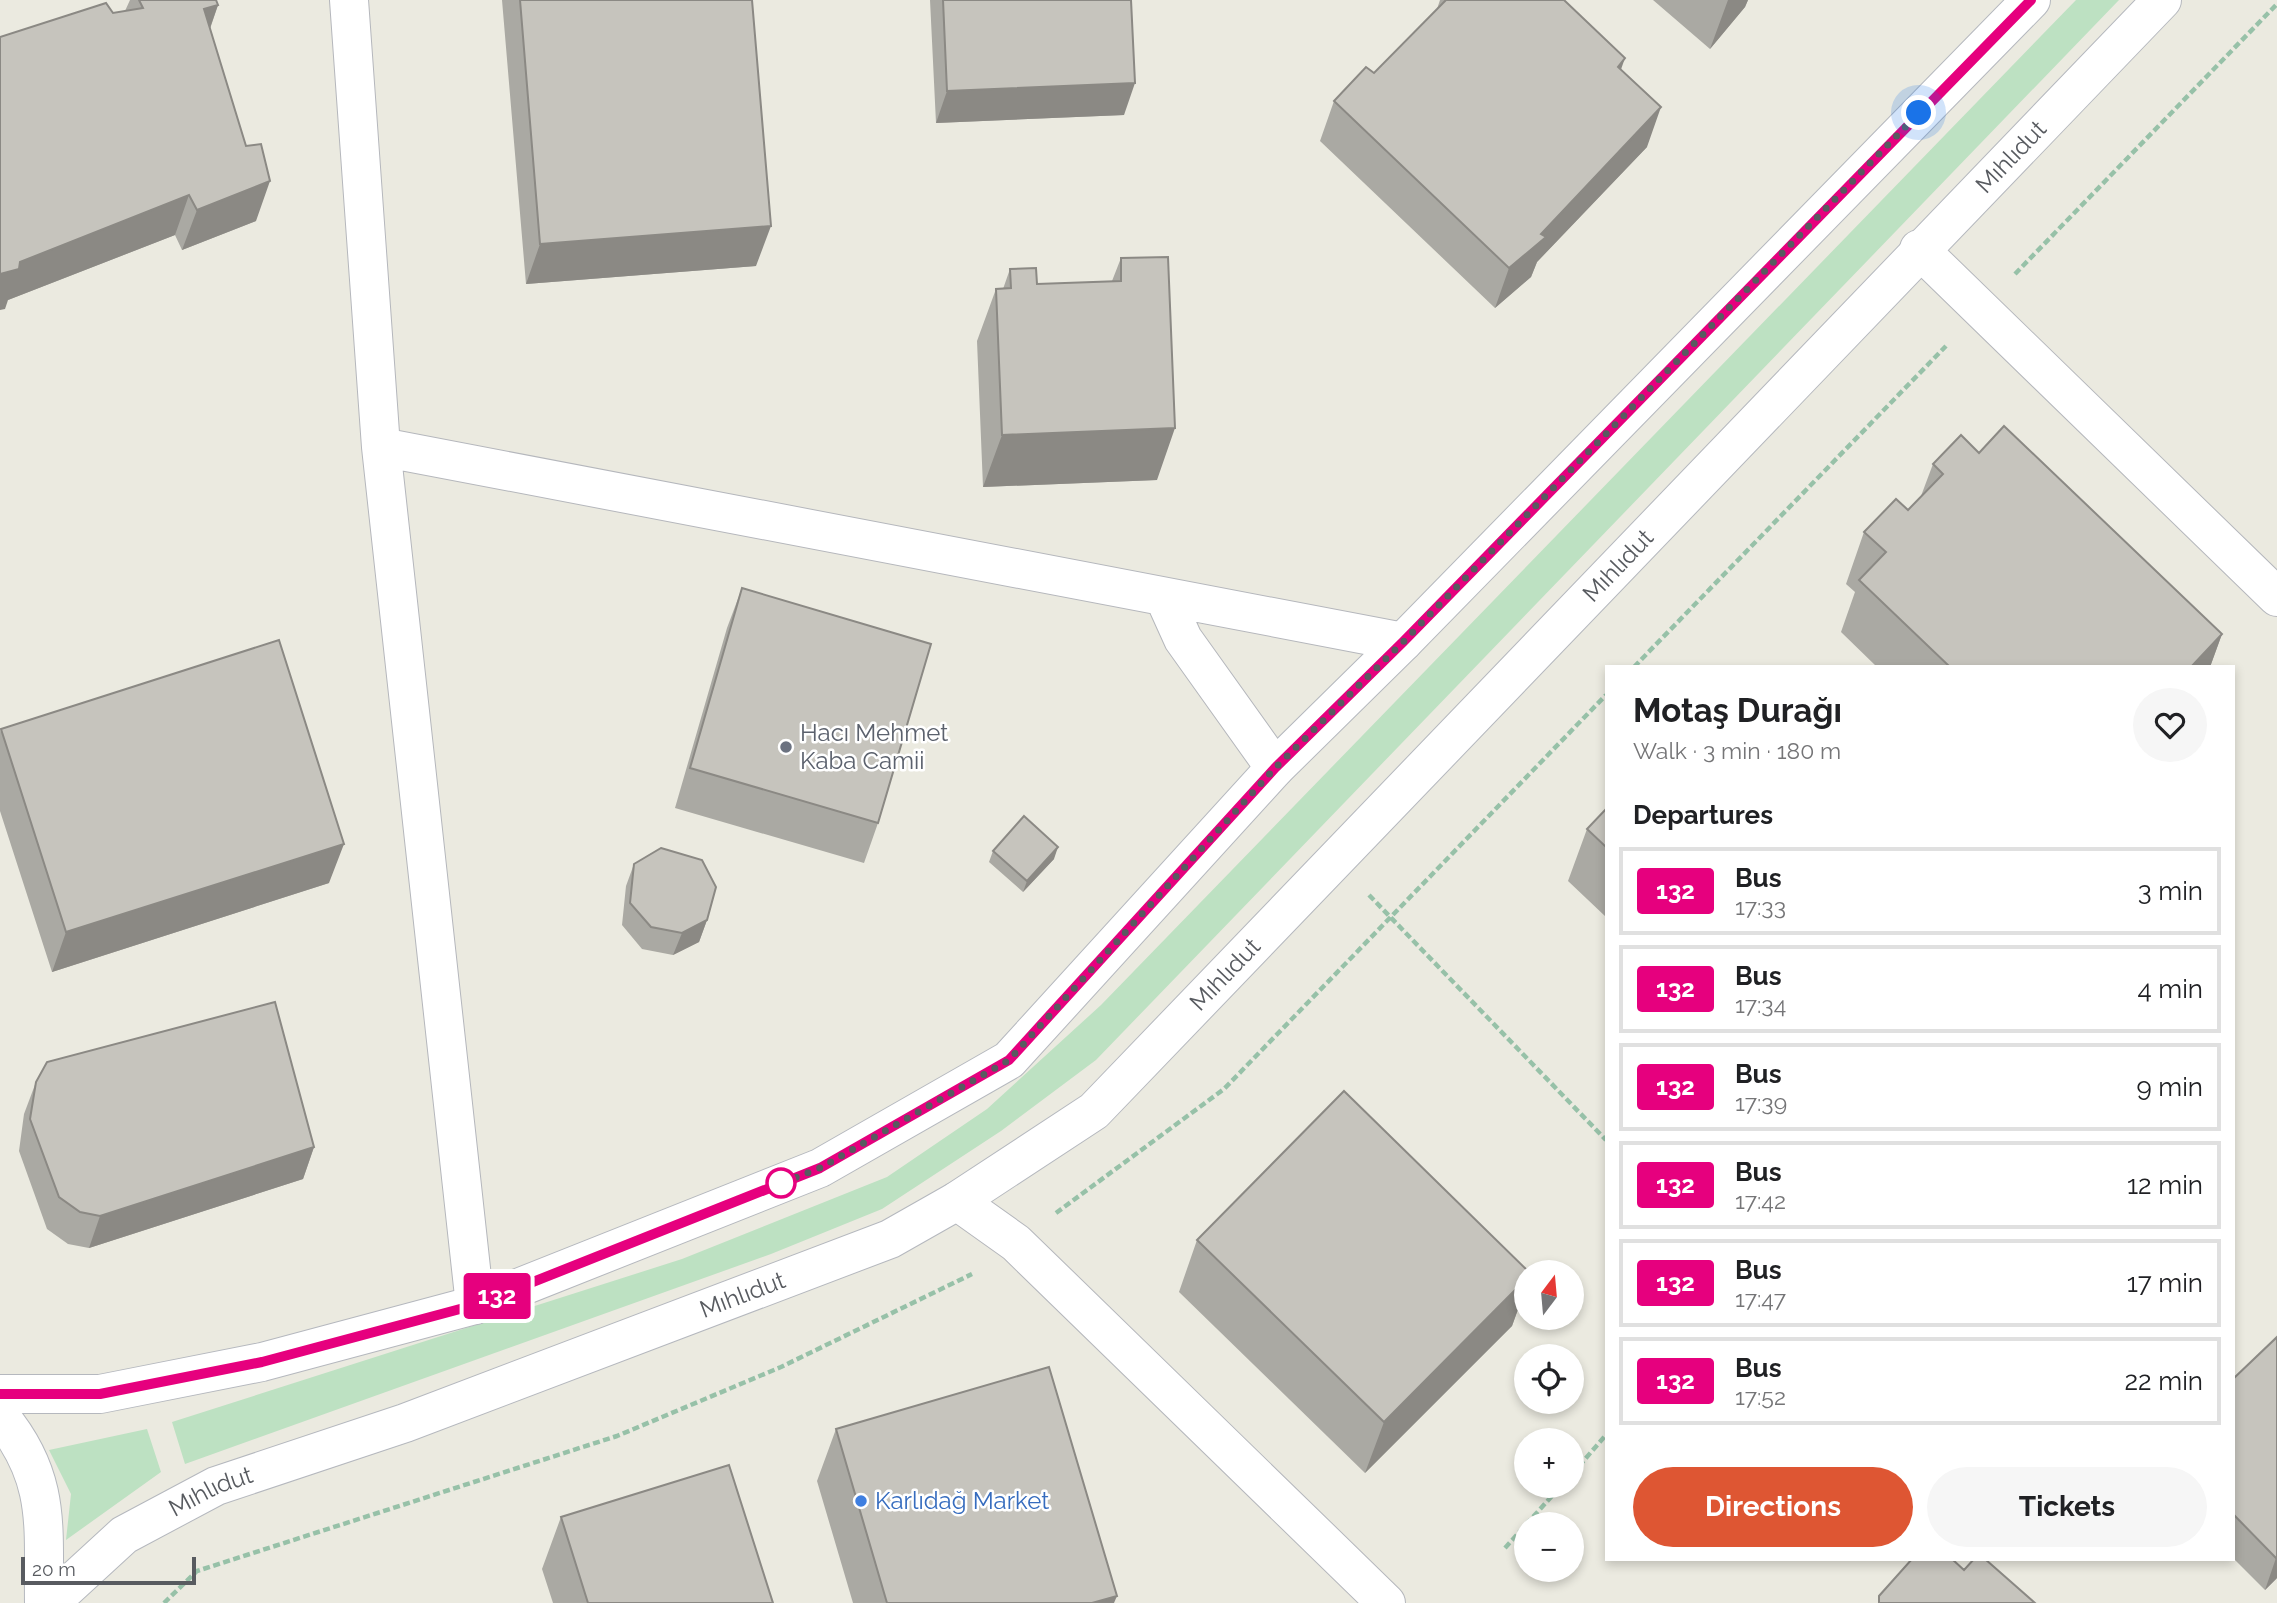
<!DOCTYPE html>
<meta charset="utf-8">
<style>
body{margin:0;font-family:Raleway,sans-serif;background:#f6f6f6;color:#202124;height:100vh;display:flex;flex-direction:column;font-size:26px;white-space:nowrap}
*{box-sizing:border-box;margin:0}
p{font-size:23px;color:#757577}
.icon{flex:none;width:38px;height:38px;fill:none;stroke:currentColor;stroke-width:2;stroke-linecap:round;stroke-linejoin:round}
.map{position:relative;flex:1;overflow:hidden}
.drawer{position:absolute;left:1605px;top:665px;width:630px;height:896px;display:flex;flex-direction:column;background:#fff;border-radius:0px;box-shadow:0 4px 10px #0003}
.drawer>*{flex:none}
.badge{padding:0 14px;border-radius:5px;font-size:24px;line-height:46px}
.needle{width:46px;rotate:16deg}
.fabs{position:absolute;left:1514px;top:1260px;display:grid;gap:14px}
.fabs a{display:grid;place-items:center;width:70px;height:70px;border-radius:50%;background:#fff;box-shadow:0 4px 10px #0003;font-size:35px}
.scale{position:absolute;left:21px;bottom:18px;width:175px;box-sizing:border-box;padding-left:7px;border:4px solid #585b60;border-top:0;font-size:19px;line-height:24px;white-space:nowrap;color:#585b60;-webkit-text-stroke:5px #fff;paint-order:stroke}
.you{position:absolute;width:35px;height:35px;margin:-18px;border:5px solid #fff;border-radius:50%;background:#1a73e8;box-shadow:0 0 0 10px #1a73e833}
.map>.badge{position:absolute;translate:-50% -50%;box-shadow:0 0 0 4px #fff}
h2{padding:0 28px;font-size:26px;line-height:63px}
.round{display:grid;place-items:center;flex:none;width:74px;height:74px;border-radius:37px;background:#f6f6f6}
.headline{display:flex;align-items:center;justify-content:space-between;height:119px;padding:0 28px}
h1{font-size:33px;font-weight:700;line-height:52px}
.cta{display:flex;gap:14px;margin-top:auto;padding:14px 28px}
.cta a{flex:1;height:80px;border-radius:42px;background:#de5633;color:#fff;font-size:28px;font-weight:700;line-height:80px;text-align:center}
.cta a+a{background:#f6f6f6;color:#202124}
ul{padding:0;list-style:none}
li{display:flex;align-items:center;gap:21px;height:88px;margin:0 14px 10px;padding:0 14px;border:4px solid #e0e0e0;border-radius:0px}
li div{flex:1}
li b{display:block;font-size:26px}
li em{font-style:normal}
li .badge{min-width:77px;font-weight:700;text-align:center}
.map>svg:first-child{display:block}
.green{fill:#bde1c2}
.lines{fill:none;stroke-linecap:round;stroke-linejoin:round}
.street-casing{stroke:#b5b7bc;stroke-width:40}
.secondary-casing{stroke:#b5b8be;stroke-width:40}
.path{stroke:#97c1a8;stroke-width:4.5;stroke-dasharray:7 3.5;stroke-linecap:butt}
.street{stroke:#fff;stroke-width:38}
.secondary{stroke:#fff;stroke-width:38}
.wall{fill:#aaa9a3}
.shaded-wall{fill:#8b8984}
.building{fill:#c6c4bd;stroke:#8b8984;stroke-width:2}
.line-casing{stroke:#fff;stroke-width:16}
.line{stroke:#e6007e;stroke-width:10}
.walk{stroke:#585b60;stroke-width:7;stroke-dasharray:0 12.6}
.worship-dot{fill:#6b7280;stroke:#fff;stroke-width:2.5}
.stop-dot{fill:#fff;stroke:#e6007e;stroke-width:3.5}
.shop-dot{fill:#3f7fe0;stroke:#fff;stroke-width:2.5}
.labels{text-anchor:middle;stroke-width:5;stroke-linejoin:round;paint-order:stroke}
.street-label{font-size:24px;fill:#585b60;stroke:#fff}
.worship-label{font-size:24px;fill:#5b616d;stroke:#fff;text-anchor:start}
.shop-label{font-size:24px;fill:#366cbe;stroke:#fff;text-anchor:start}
</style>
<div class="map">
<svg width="2277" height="1603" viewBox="0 0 2277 1603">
<rect width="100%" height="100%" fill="#ebeae0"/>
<path class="green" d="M2076 0H2119L1096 1060 1001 1131 882 1209 771 1254 185 1464 172 1422 682 1259 887 1177 987 1109 1101 1005Z
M147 1429 161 1472 66 1540 71 1494 49 1450Z"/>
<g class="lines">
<defs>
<path id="street" d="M349 0 381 447 475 1305
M1919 249 2277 597
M381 447 1403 642
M1164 597 1183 639 1275 768
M957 1201 1016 1243 1386 1603"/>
<g id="secondary">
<path d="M0 1394H100L262 1362 475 1305 820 1168 1009 1060 1275 768 1403 642 2031 0"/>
<path d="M0 1416C52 1479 43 1527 44 1603"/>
<path id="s1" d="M50 1603 124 1535 216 1486 405 1423 890 1239 957 1201 1094 1111 2162 0"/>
</g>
</defs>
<use href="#street" class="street-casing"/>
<use href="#secondary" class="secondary-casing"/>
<path class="path" d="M2015 274 2277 4
M1634 667 1946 346
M1369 895 1606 1140
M1056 1213 1224 1089 1606 695
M1572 1474 1606 1435
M1505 1548 1561 1486
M164 1603 197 1571 617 1436 781 1367 972 1274"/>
<use href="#street" class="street"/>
<use href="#secondary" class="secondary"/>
</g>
<path class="wall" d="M130 0H216L218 5 210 29 256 221 182 250 175 235 8 300 5 309 106 3 113 13 125 11Z
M502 0H752L756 266 526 284Z
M930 0H1131L1124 115 936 123Z
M1440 0H1564L1621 70 1647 147 1537 262 1531 277 1495 308 1320 141 1334 101 1374 73 1437 9Z
M1653 0H1748L1745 7 1710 49Z
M1121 258 1157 480 983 487 977 341 996 289H1003L1010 269 1037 284 1112 281Z
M1979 453 2222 634 2210 667H1877L1841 632 1855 592 1846 584 1864 532 1908 510 1921 496 1933 464Z
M742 588 878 823 864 863 675 808 727 628Z
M1 729 329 883 52 972 0 811V732Z
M1606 809V917L1568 881 1587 829Z
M993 851 1054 859 1023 892 989 862Z
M634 864 707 920 699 942 673 955 642 949 622 925 626 886Z
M36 1082 314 1147 303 1179 89 1248 68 1244 47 1229 19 1151 24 1114Z
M1197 1240 1526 1272V1287L1512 1326 1365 1473 1179 1292Z
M2277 1337V1578L2265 1590 2233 1558V1379Z
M836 1429 1114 1603H853L817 1481Z
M561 1517 773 1603H553L542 1569Z"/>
<path class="shaded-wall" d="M1728 0H1748L1745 7 1710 49Z
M218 5 204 45V9Z
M1625 58 1611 98 1618 67Z
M1135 83 1124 115 936 123 947 91Z
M1661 107 1647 147 1537 262 1531 277 1495 308 1509 268Z
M270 181 256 221 182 250 197 210Z
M189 195 175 235 8 300 5 309 0 310V274L20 262Z
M771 226 756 266 526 284 540 244Z
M1175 428 1157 480 983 487 1002 435Z
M2222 634 2210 667H2191Z
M344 844 329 883 52 972 66 932Z
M1058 847 1054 859 1023 892 1027 881Z
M707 920 699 942 673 955 682 933Z
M314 1147 303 1179 89 1248 100 1216Z
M1526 1279V1287L1512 1326 1365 1473 1384 1422Z
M2277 1557V1578L2265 1590 2276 1558Z
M1117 1596 1114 1603H1092Z"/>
<path class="building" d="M139 0H216L218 5 204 9 246 146 261 144 270 181 197 210 189 195 20 262 19 269 0 274V37L106 3 113 13 143 8Z
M520 0H752L771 226 540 244Z
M943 0H1131L1135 83 947 91Z
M1446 0H1564L1625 58 1618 67 1661 107 1541 234 1546 237 1509 268 1334 101 1366 67 1374 73Z
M1168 257 1175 428 1002 435 996 289 1011 288 1010 269 1036 268 1037 284 1121 281V258Z
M2004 426 2222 634 2191 667H1950L1859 580 1886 552 1864 532 1896 499 1908 510 1943 474 1933 464 1961 435 1979 453Z
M742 588 931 644 878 823 690 768Z
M279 640 344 844 66 932 1 729Z
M1606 809V847L1587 829Z
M1024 816 1058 847 1027 881 993 851Z
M661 848 702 860 716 887 707 920 682 933 651 927 630 903 634 864Z
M275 1002 314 1147 100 1216 80 1212 59 1197 30 1119 36 1082 47 1062Z
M1344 1091 1529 1272H1526V1279L1384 1422 1197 1240Z
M2277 1337V1557L2276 1558 2233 1514V1379Z
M1049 1367 1117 1596 1092 1603H887L836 1429Z
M729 1465 773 1603H588L561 1517Z
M1912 1559H1952L1964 1570 1974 1559H1985L2035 1603H1879V1596Z"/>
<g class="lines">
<defs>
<path id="line" d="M0 1394H100L262 1362 475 1305 820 1168 1009 1060 1275 768 1403 642 2031 0"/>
</defs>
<use href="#line" class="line-casing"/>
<use href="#line" class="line"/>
<path class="walk" d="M781 1183 771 1187 820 1168 1009 1060 1275 768 1403 642 1919 113"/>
</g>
<circle class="worship-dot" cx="786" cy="747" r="7"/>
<circle class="stop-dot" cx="781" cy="1183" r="14"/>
<circle class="shop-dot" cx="861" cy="1501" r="7"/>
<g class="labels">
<g class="street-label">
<text dy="8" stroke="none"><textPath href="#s1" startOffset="2487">Mıhlıdut</textPath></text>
<text dy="8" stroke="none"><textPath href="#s1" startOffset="1920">Mıhlıdut</textPath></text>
<text dy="8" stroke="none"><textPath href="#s1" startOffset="1353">Mıhlıdut</textPath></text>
<text dy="8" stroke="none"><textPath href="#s1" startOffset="765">Mıhlıdut</textPath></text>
<text dy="8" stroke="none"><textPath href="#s1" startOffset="198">Mıhlıdut</textPath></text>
</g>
<g class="worship-label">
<text x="800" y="741">Hacı Mehmet<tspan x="800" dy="28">Kaba Camii</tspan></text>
</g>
<g class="shop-label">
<text x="875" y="1509">Karlıdağ Market</text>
</g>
</g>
</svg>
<div class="fabs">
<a><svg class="needle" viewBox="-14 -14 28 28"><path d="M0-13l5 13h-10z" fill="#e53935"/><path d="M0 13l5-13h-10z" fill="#757577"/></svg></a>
<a><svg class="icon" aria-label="locate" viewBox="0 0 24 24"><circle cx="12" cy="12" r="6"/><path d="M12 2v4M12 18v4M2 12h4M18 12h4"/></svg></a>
<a>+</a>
<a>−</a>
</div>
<div class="scale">20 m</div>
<div class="you" style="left:1919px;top:113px"></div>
<b class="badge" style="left:497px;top:1296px;background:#e6007e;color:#fff">132</b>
<section class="drawer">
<div class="headline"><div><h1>Motaş Durağı</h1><p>Walk · 3 min · 180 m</p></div><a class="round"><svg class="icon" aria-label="heart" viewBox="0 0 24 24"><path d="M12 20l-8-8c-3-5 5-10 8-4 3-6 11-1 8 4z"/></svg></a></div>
<h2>Departures</h2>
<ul>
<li><span class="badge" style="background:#e6007e;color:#fff">132</span><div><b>Bus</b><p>17:33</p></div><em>3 min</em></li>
<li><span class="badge" style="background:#e6007e;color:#fff">132</span><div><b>Bus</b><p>17:34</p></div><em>4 min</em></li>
<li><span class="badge" style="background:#e6007e;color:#fff">132</span><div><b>Bus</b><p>17:39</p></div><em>9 min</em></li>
<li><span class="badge" style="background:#e6007e;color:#fff">132</span><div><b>Bus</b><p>17:42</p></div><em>12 min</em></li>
<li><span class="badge" style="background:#e6007e;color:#fff">132</span><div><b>Bus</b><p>17:47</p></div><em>17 min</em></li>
<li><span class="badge" style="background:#e6007e;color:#fff">132</span><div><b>Bus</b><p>17:52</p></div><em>22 min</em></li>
</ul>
<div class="cta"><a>Directions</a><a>Tickets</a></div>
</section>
</div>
